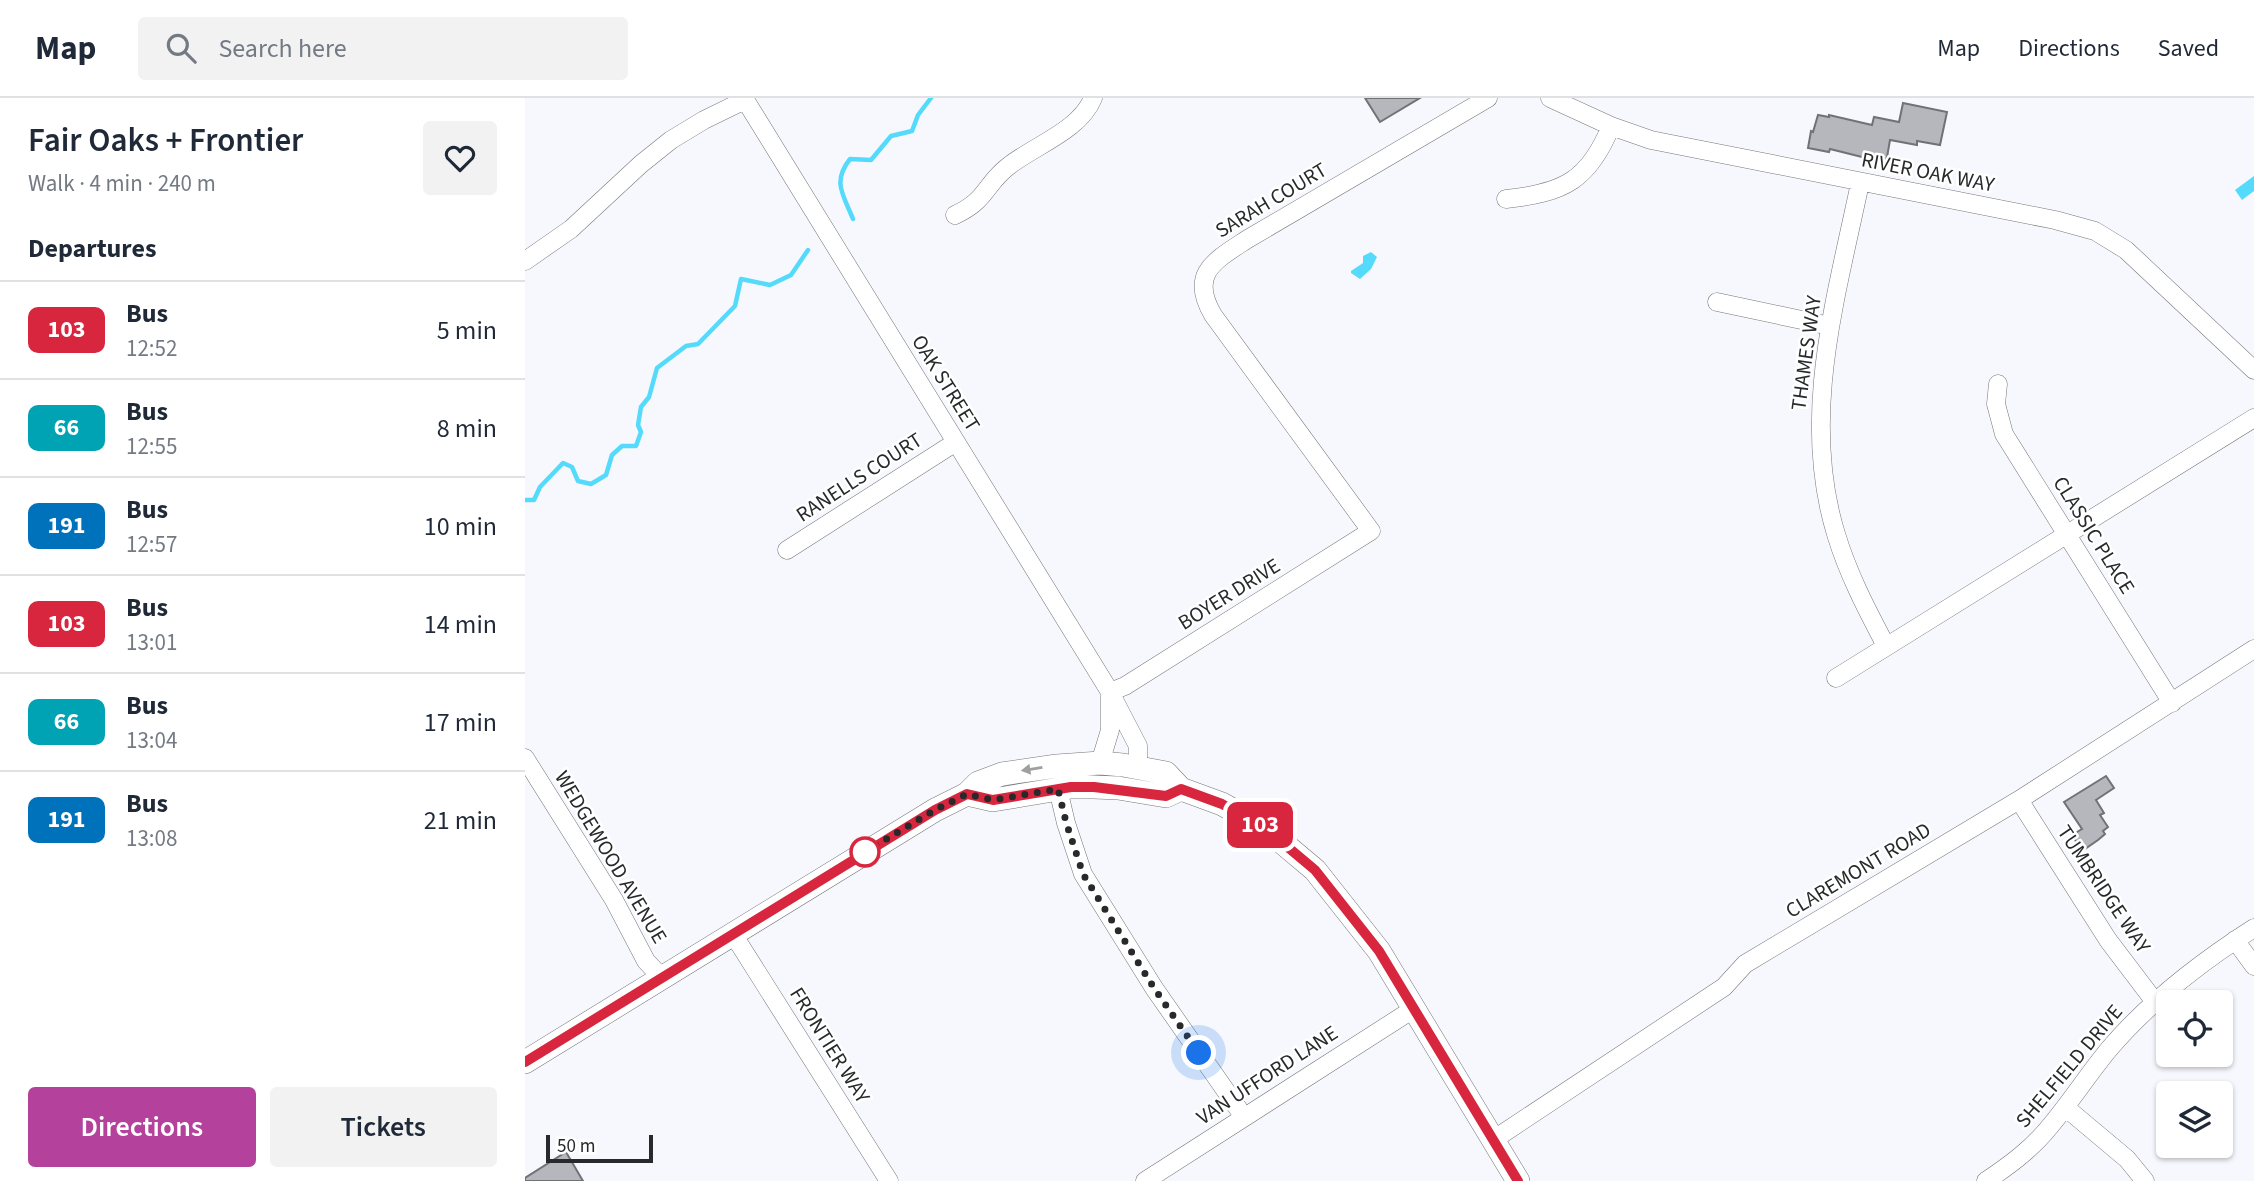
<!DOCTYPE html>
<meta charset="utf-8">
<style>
body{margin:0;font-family:"Source Sans 3",sans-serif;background:#f2f2f3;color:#1f2937;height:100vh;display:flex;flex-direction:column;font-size:26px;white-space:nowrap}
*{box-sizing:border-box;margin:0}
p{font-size:23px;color:#747a83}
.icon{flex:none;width:38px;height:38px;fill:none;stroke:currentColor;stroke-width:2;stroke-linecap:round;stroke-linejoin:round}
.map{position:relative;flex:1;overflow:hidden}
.drawer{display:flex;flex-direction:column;background:#fff;width:525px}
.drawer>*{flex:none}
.badge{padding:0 14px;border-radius:10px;font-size:24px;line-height:46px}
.fabs{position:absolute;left:1631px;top:892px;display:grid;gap:14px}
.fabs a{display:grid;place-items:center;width:77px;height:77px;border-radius:7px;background:#fff;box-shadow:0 2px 5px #0004;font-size:35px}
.scale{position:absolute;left:21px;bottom:18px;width:107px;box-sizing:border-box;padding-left:7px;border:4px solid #28292a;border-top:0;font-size:19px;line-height:24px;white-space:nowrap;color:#28292a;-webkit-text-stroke:5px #fff;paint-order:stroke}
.you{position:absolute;width:35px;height:35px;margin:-18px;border:5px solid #fff;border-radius:50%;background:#1a73e8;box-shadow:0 0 0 10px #1a73e833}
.map>.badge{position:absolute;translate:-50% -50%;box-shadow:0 0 0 4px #fff}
h2{padding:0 28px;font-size:26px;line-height:63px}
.round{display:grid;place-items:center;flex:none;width:74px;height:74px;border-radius:7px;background:#f2f2f3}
.summary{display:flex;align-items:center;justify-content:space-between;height:119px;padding:0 28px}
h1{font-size:33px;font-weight:600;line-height:52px}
.cta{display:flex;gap:14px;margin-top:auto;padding:14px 28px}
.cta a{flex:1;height:80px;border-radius:7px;background:#b4429d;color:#fff;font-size:28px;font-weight:600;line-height:80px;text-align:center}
.cta a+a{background:#f2f2f3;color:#1f2937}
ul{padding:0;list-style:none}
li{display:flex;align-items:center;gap:21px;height:98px;padding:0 28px;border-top:2px solid #e0e1e3}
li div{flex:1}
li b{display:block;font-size:26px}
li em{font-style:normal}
li .badge{min-width:77px;font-weight:700;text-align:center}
header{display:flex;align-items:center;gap:42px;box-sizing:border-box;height:98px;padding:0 35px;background:#fff;border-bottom:2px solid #e0e1e3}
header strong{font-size:33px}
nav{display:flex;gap:38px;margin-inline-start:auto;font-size:24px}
.search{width:490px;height:63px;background:#f2f2f3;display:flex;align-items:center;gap:18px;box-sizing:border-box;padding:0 24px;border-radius:7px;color:#747a83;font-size:26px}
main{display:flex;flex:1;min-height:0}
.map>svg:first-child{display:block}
.water{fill:#54dafb}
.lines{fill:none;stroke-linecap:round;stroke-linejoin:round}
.stream{stroke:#54dafb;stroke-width:4.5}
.building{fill:#b6b7bc;stroke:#717276;stroke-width:2}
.minor-casing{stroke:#75767a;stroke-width:19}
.major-casing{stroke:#75767a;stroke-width:24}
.minor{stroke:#fff;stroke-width:18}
.major{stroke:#fff;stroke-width:23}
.oneway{fill:#9e9f9f}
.line-casing{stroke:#fff;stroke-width:16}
.line{stroke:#d7263d;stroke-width:10}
.walk{stroke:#28292a;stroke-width:7;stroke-dasharray:0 12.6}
.stop-dot{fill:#fff;stroke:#d7263d;stroke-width:3.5}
.labels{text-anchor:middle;stroke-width:5;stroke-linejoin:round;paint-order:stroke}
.street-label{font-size:21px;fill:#28292a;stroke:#fff}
</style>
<header>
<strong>Map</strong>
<div class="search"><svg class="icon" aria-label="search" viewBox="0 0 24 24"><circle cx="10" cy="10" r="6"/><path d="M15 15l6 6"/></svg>Search here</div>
<nav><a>Map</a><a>Directions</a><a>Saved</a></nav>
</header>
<main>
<section class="drawer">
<div class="summary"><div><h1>Fair Oaks + Frontier</h1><p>Walk · 4 min · 240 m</p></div><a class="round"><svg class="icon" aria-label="heart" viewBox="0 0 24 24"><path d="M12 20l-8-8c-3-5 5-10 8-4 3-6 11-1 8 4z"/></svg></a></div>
<h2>Departures</h2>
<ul>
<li><span class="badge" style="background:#d7263d;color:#fff">103</span><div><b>Bus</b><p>12:52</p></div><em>5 min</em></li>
<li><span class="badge" style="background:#00a3b4;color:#fff">66</span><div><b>Bus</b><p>12:55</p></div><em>8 min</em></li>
<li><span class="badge" style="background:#0072bc;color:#fff">191</span><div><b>Bus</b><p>12:57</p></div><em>10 min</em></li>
<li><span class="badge" style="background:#d7263d;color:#fff">103</span><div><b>Bus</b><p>13:01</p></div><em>14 min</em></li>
<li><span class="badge" style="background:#00a3b4;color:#fff">66</span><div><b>Bus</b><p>13:04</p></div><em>17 min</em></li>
<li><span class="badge" style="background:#0072bc;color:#fff">191</span><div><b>Bus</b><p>13:08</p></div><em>21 min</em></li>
</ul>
<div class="cta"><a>Directions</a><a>Tickets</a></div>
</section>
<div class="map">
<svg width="1729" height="1083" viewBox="0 0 1729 1083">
<rect width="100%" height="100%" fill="#f7f8fd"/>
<path class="water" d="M1729 78V93L1717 102 1710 92Z
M846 154 852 159 846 171 835 181 826 175V173L838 165V158Z"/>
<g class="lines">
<path class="stream" d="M328 121C318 96 307 84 325 61L346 62 366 38 387 33 393 17 406 0
M0 402H9L15 389 38 365 47 369 53 383 66 386 81 377 87 357 97 348H111L116 334 113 327 116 309 124 299 132 270 161 248 173 246 210 208 216 181 245 187 266 177 283 152"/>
</g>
<path class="building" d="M840 0H895L855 24Z
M1378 5 1422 14 1415 47 1392 43V47L1365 42 1361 65 1305 51 1304 54 1283 50 1286 33 1288 34 1293 17 1304 19V17L1347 27 1349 19 1374 24Z
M1581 678 1589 690 1571 702 1579 715 1575 717 1583 729 1578 733 1580 736 1573 742 1557 753 1547 737 1557 731 1539 704Z
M41 1054 58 1083H0V1080Z"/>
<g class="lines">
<defs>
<path id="minor" d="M219 0 585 594 613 648V669
M1025 0 1086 28 1126 42 1530 122 1570 133 1601 152 1729 272
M1335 85C1311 201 1275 319 1311 436 1323 476 1342 512 1361 548
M981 101C1039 95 1064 82 1086 28
M430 117C463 102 460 85 485 67 511 47 555 32 568 0
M0 163 46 131 116 66 146 42 179 22 220 2
M1192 204 1305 228
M1473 286 1471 306 1479 336 1647 605
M262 452 431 344
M1311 580 1729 320
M585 594 600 588 846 433 688 217C664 176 689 163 721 142L963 0
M0 660 89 802 121 863 137 880
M575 665 585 632V598
M533 691 541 725 558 776 629 890 719 1019
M1494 702 1583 842 1630 904
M208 836 364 1083
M1710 842 1729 868
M1540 1009 1602 1061 1620 1083
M968 1042 1199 889 1220 866 1494 702 1729 551
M620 1083 890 910
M1461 1083C1485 1067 1508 1050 1526 1027 1547 1002 1564 975 1585 950 1626 902 1676 864 1729 830"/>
<path id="major" d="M442 696 468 702 546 689H569L593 690 641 698 656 691
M0 964 410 712 442 696 453 685 477 676 532 668 575 665 598 667 641 675 656 691 697 706 740 730 790 772 854 853 993 1083"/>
</defs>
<use href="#minor" class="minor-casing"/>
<use href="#major" class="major-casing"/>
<use href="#minor" class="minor"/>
<use href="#major" class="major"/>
</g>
<defs><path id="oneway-solid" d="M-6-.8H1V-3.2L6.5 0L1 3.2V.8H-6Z" transform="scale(1.75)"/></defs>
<use class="oneway" href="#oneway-solid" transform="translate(507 671) rotate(171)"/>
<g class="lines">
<defs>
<path id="line" d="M0 964 410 712 442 696 468 702 546 689H569L641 698 656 691 697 706 740 730 790 772 854 853 993 1083"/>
</defs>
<use href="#line" class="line-casing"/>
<use href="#line" class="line"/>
<path class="walk" d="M340 754 410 712 442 696 468 702 533 691 541 724 558 776 629 890 674 955"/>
</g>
<circle class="stop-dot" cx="340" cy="754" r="14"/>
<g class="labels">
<g class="street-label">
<text transform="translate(1403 74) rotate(11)" y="7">RIVER OAK WAY</text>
<text transform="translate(746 102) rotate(-31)" y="7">SARAH COURT</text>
<text transform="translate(1281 255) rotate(-82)" y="7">THAMES WAY</text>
<text transform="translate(421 285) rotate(58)" y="7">OAK STREET</text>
<text transform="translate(334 379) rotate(-33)" y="7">RANELLS COURT</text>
<text transform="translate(1569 437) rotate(58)" y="7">CLASSIC PLACE</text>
<text transform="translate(704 496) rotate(-32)" y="7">BOYER DRIVE</text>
<text transform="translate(86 759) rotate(59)" y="7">WEDGEWOOD AVENUE</text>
<text transform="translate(1333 772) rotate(-31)" y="7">CLAREMONT ROAD</text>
<text transform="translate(1579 791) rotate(56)" y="7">TUMBRIDGE WAY</text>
<text transform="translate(305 947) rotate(58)" y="7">FRONTIER WAY</text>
<text transform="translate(1544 968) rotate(-50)" y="7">SHELFIELD DRIVE</text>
<text transform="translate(742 977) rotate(-33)" y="7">VAN UFFORD LANE</text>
</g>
</g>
</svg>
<div class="fabs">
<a><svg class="icon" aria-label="locate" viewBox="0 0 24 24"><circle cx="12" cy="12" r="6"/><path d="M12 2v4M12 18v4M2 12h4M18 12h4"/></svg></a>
<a><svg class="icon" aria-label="layers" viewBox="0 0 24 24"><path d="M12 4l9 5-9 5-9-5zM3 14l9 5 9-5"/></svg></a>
</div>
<div class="scale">50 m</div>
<div class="you" style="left:674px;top:955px"></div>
<b class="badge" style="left:735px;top:727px;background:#d7263d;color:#fff">103</b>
</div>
</main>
